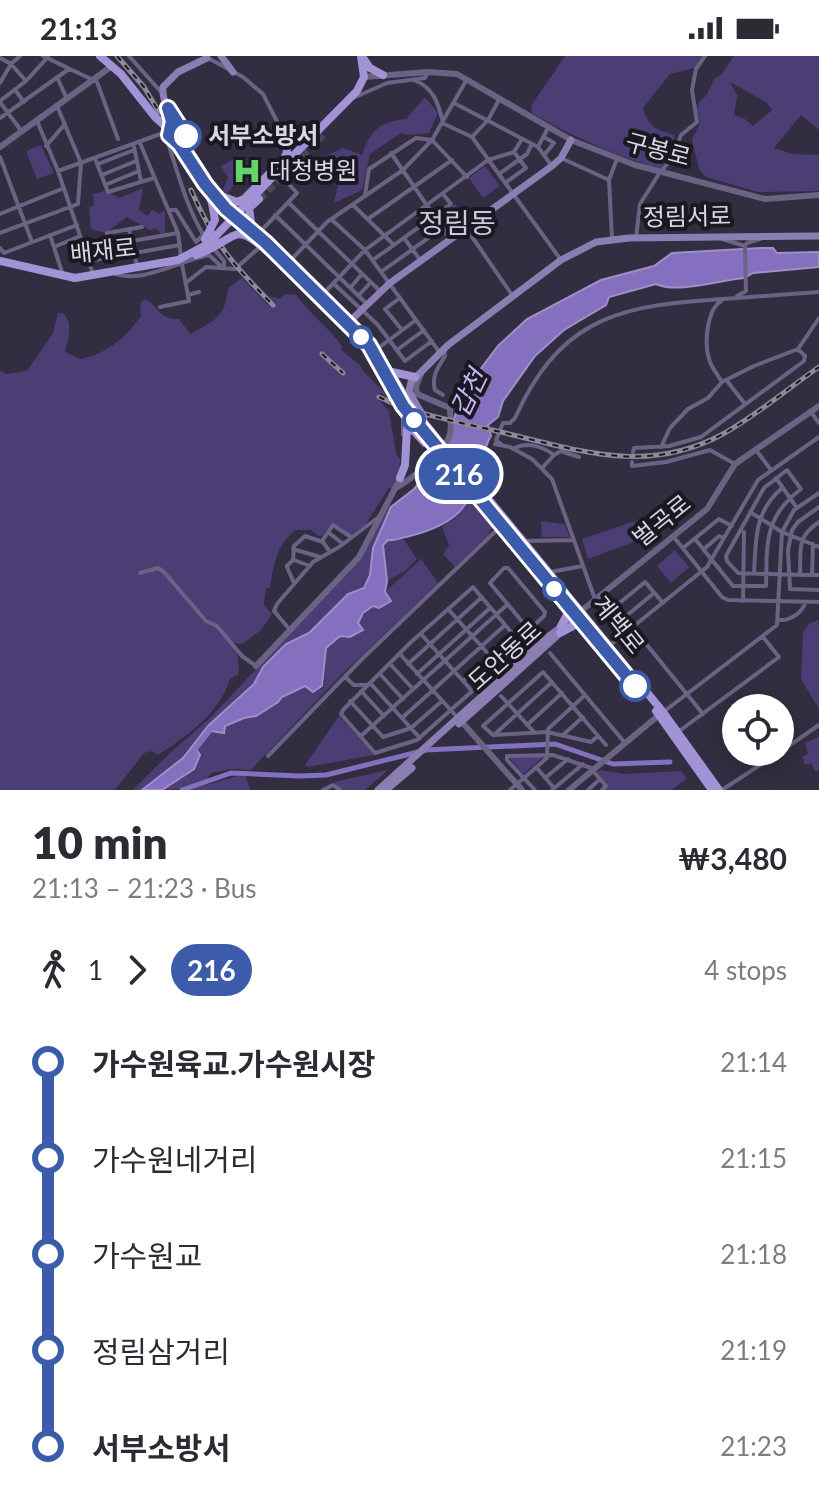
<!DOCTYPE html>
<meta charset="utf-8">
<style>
body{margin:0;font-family:Lato,"Noto Sans KR",sans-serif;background:#f2f2f3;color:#2b2b33;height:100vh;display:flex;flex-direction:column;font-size:30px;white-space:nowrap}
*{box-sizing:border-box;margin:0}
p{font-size:26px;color:#7c7c81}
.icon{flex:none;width:44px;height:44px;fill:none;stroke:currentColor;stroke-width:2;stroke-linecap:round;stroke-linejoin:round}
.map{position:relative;height:734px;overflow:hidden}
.panel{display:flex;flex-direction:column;background:#fff;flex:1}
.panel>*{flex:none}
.badge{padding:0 16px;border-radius:26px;font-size:28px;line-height:52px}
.controls{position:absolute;left:722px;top:638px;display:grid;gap:16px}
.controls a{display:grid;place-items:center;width:72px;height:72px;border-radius:50%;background:#fff;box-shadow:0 4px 20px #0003;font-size:40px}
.map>.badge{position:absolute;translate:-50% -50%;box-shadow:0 0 0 4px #fff}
.legs{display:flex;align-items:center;gap:12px;height:88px;padding:0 32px;font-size:26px}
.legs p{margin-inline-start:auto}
.headline{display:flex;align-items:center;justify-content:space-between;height:136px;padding:0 32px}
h1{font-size:44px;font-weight:800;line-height:60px}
ul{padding:0 32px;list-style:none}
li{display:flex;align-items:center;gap:28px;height:96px;font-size:30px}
li i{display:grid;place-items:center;width:12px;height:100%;margin:0 10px;background:currentColor}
li i::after{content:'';width:20px;height:20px;margin:-10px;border:6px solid;border-radius:50%;background:#fff}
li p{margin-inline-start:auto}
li:first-child i{background:linear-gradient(#0000 50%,currentColor 0)}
li:last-child i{background:linear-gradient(currentColor 50%,#0000 0)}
.status{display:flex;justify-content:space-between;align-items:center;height:56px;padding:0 40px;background:#fff;direction:ltr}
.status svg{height:22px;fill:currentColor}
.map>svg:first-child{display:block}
.green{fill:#4c3d74;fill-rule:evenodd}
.water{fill:#8470be;stroke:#9e8fc9;stroke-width:2}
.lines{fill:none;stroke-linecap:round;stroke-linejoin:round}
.river{stroke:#8470be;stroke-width:5}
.primary-tunnel{stroke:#4b4759;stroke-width:8;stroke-dasharray:8 4;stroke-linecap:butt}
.minor{stroke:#6a6384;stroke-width:4}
.tertiary{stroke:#6a6384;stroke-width:6}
.secondary{stroke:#8a7eb3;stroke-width:7}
.primary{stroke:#a293d7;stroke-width:8}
.rail-casing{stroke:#8c8998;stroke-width:5}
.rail{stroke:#1a1820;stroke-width:2;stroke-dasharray:6;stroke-linecap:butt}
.secondary-bridge{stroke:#8a7eb3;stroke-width:7}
.primary-bridge{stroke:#a293d7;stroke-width:8}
.line-1-casing{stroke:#fff;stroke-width:18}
.line-1{stroke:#3d5bab;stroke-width:12}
.stop-1-dot{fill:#fff;stroke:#3d5bab;stroke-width:4}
.labels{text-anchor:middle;stroke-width:8;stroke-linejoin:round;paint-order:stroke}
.stop-label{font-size:24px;font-weight:bold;fill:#d9d7e3;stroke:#1a1820;text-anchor:start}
.street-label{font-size:24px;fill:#d9d7e3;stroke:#1a1820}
.poi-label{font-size:24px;fill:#d9d7e3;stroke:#1a1820;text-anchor:start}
.water-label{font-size:26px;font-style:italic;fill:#c5b7f5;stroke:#1a1820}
.quarter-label{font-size:28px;fill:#ccc8e0;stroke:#1a1820}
</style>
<div class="status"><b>21:13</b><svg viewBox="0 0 49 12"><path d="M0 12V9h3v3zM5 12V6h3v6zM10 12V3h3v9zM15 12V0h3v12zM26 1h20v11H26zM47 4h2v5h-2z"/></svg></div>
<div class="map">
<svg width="819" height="734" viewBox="0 0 819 734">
<rect width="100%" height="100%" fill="#322e41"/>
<path class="green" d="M565 0H703L694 12 670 18 643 52C649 71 656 74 675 79L670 99 660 113C615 99 573 81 532 57L531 50Z
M734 0H819V74L801 59 774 92 792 98 819 99V135L758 136 706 121 699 113 692 83 700 67 697 53 700 45 707 39 714 23 721 19ZM730 26 766 46 772 54 753 70 745 63 734 59 737 39Z
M425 41 438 57 429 77 410 79 401 77 370 98 362 134 334 147 339 125H311L305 119 303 110 343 92 362 99C371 74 379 66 406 63Z
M41 89 54 117 37 123 26 95Z
M236 102C239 114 237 132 225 138L222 135 228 122 221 110Z
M485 110 500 130 483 142 469 122Z
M143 132 139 154 147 160 152 154 159 158 165 154V178H161L156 172 150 174 127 161 105 177 91 173 89 151 94 149 93 138 104 135 120 142Z
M455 148 468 167 450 180 437 161Z
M242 222 270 251 276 247 269 240 280 243 285 238 296 239C310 258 328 271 342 290L341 294 360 309 363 315 389 341 380 337 377 342 389 355 396 397 400 403 399 418 392 433 389 432 365 469 350 479 332 467 323 479 318 480 311 474H295C276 491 274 507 270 532H266L264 549 272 558 261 574 242 588 232 587 238 600 239 618 230 623C220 657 187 680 158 699L152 695 144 697 115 734H0V314L6 318 27 315 53 277 58 257H63C74 268 68 282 65 296L80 303C107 298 125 282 141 260L140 248 144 243C160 249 156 263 179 263L190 278C215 264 225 262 228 232Z
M470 445 492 472 487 480 455 511 443 498 449 489 442 471 454 463Z
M389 449 391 451 373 492 370 520 364 532 348 538 309 577 286 588 263 611 254 628 208 670 183 702 142 734H133L169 698 209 663 360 503Z
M541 465 564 468 570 481H542Z
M635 465 641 483 588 503 582 483Z
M402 481 417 503 406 514 387 525 383 489 388 484Z
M675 494 689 511 671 527 657 510Z
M421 503 438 527 337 623 251 714 232 713 211 717C204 731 177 734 162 734L194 713V691L211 675 244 662 257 660 278 646 282 641 305 630 313 636 324 632 326 592 340 580 345 582 363 573 358 567C366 553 375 550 390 545L385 536Z
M819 564V653L801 623 803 576 810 567Z
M339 660 374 699 308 711 305 709Z
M819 681V715H815L811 707 805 709 802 701 808 698 805 687Z
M509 701H544L523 718Z
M388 714 365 734H342L334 726Z
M600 714 625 718 681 715 687 722 672 734H604L608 730 597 716Z
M245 718 250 734H188Z"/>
<path class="water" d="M761 192H773L777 197 819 196V211L753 217 744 222C720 224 677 238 656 228L609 241 606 249 564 274 535 300 503 345 498 361 488 369 491 380C484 390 484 404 481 416 468 458 447 471 406 481 399 482 395 485 388 484L383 489 387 525 385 536 391 545 379 552 373 550 363 557 358 567 363 574 350 581 340 580 326 592 322 630 313 636 305 630 282 641 278 646 256 660 244 662 225 670 224 677 211 675 195 691 200 699 194 713 162 734H142L183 702 208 670 254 628 263 611 286 588 309 577 348 538 364 532 370 519 373 492 391 451 414 433 434 409 450 384 452 366 470 327 498 290 527 263 601 224 654 210 672 197Z"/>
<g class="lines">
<path class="river" d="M193 696 209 676
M182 734 231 717 299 720 326 719 426 694 555 688 613 708 670 706"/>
<path class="primary-tunnel" d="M259 143 323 79"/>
<path class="minor" d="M43 0 97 26 118 83
M129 0 162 37
M0 2 11 8 26 25
M208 2 243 21 263 38 285 81
M57 21 67 43
M414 24C434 32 438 47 443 66
M0 27 11 8 20 0
M15 34 24 46
M353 42 387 27 425 22 428 16
M0 45 26 25 48 1
M0 46 22 76
M454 47 538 91 552 110
M0 62 69 13
M37 65 58 115 93 218
M442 67 472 81 561 204
M169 79 168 87C178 118 187 152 204 180
M472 81 488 64 500 42
M544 81 554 87 544 99
M140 87 178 177 181 201
M46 90 65 68
M134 91 141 125
M538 91 548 72
M391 97 450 183
M0 101 32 186
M561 102 609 124
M96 105 108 136 154 122
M98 108 134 94
M58 115 166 76
M661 116 673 100 681 79 697 66 692 34 696 13 705 0
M499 118 527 98 532 88
M102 119 136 105
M505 127 526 112 514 96
M105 129 139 115
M365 139 369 113 416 82 432 84 467 121
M288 146 380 235
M353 149 394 189
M169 154H176L196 186 203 179
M0 158 64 132
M275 159 368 249
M331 163 365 194 440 297
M368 163 452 104
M466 172 512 239
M129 173 137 210
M260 176 297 137 286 125
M0 177 78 148 81 107 57 50
M50 179 63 219
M404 182 421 205
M636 182 640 148 660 116
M612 183 609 124 617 103
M722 183 745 190
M110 190 107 177 142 171
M745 190 747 187 760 183
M54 191 80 180
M0 192 4 197 77 169
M86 193 178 177
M214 193 224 205V212
M94 204 180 189
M373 204 451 148 443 138
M290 205 327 166 403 114 432 84 467 23
M381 216 442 172
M113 217C141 229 181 204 209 199L222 211
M187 226 206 211 235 213 260 191
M333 227 378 269 405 305 432 285
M351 231 362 218
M325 236 365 194 488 104 514 96 522 83
M188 239 199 236
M359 239 371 226
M737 240 746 235 745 190
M400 242 385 253 402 274
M721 245C707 254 704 287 709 303 711 311 718 319 722 326
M160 251 189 245 182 208
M377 293 416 264
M397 294 424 274
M727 325 745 348
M443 339 435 334C431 321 438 311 445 300L444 293
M811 356 819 367
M495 388 510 391 532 403 552 423 595 543
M502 389 496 384 503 367H510L515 362C557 269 611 250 709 244 746 241 782 239 819 236
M661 391 670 372 688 353 708 342 722 326 754 310 798 293 819 262
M513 393C526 385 542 390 554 399
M756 394 771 414
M633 396 634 392 669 390 701 381 804 305 805 300 798 293
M632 406V410L666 406 710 394 735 408
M543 411 554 399 561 395 579 401
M776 422 797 452
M819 451 798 466 792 474 788 494 790 533 819 534
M750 456 782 476 819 491
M328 476 343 488
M673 480 722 541 728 544 819 546
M695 483 733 530H766C767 487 764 461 801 433L787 414 764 432 726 500 727 505 738 517C765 518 792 519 819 519
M322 485 333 469 351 481
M524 485 574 484
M683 492 719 463 732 470
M293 493 320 501
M704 493 719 480 724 482
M294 504 310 510
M287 510 293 504 294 490 305 480 323 486 330 496
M287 511 294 527
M550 516 583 510
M140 517 158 512 164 516 206 565 217 570 242 600 256 610
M754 518C756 483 754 456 782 432
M812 518 813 488
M800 519C801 493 796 481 819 466
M473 531 523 590 417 684 375 697 341 658 343 654 410 587Z
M604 536 703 658
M743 545 744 476
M448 553 500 611
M625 561 654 537
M779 564C790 565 802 557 805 547
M290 574 274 555 277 548 313 506 339 491 380 460
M529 574 544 560 545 556 508 512H504L490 527 529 574 537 589
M421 578 472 635
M622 579 605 559 645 526 663 547
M609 590 707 511 758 424 819 381
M550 597 625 687
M400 598 457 661
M408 608 482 541
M391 609 413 633
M380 618 403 643
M417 618 490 552
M345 621 354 629H367
M463 625 514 580
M371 628 420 682
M361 635 384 660
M501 640 534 676
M350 645 383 681 411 672 442 645
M662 657 777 569 782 476 794 454 819 437
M402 662 505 569
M527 669 562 637
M678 676 779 601 763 581
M495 678 552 626
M564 678 583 661
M361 680 508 548
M598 680 591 686 547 676 493 679 483 670 543 616 606 689
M780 696 819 669
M268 700 362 603 502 469
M536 711 554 732
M593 715 606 730 602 734
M545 722 568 703
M323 734 333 729 340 734
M510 734 547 702 548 673 585 639
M535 734 507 704V700L553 699 594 713
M552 734 583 708
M588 734 600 723
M722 734 780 696"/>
<path class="tertiary" d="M364 21 428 16 457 18 571 84 635 109 765 143 819 139
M0 91 112 10
M404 356V378
M396 432C412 423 445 396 450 378 452 370 450 361 450 352L417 338 416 330 421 318
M581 555 707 453 735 408 819 350
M256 610 359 501 401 421
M461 665 522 734
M569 734 659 659"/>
<path class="secondary" d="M221 0 233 16
M170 76C174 59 161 47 163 31L178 16 207 2
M347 268 390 227 552 110 561 102 571 84
M416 348 409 335 411 326 448 289 561 204 596 186 629 182 819 180
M459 668 557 580
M378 734 545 583 577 559
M386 734 412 712"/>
<path class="primary" d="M100 0 121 18 155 61 186 89 217 137 227 148 260 176 372 286 409 347
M363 2 370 12 383 19
M168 52 191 88
M182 92 205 128
M282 111 357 35 364 21 361 0
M205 128 212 147
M224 141 237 146 244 143 284 103 287 96 286 83
M251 166 249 152 259 143
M276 203 302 228 313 233
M0 205 75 222 178 204 208 188
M374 299 400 345
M392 316 415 321
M418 359 439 385
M411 360 436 390
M400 422 405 409 407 373 411 372 425 387 439 394
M481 434 663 656 719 734
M477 439 569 549
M561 570 568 557 564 548
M560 577 577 568 592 577
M656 655 712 734"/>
<defs>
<path id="rail" d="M117 0 144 31 159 56
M191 134C215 188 232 208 273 249
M322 298 343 317
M379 341C419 360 465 367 509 378 584 396 649 418 723 378 757 359 787 333 819 311"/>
</defs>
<use href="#rail" class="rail-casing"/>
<use href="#rail" class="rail"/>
<path class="secondary-bridge" d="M416 348 424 361"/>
<path class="primary-bridge" d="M205 183 215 164 212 147
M208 188 282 111
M196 199C241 183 230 160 276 203
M400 345 411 360
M409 347 418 359
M439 385 481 434
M436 390 477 439"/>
</g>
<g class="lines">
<defs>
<path id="line-1" d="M186 80 168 52 172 65 169 79 179 88 205 128 226 153 265 186 369 289 403 350 635 630"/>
</defs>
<use href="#line-1" class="line-1-casing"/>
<use href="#line-1" class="line-1"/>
</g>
<defs>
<symbol id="hospital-bare" viewBox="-9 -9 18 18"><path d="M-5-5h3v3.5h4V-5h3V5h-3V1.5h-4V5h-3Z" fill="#64d468" stroke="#1a1820" stroke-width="2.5" paint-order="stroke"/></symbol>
</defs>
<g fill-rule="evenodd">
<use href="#hospital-bare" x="227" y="95" width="40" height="40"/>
</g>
<g class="stop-1-dot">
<circle cx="186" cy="80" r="14"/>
<circle cx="361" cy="281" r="10"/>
<circle cx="414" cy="364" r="10"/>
<circle cx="554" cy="533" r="10"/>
<circle cx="635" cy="630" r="14"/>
</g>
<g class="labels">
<g class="stop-label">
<text x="208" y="88">서부소방서</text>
</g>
<g class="street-label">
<text transform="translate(658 94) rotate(15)" y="8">구봉로</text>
<text transform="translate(687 161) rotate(-1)" y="8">정림서로</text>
<text transform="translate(103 195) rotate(-6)" y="8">배재로</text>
<text transform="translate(662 465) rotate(-39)" y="8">벌곡로</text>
<text transform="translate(618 569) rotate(51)" y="8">계백로</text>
<text transform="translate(505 600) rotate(-42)" y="8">도안동로</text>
</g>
<g class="poi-label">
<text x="269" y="123">대청병원</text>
</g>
<g class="water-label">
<text transform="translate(469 337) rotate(-64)" y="9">갑천</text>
</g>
<g class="quarter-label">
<text x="457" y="177">정림동</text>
</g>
</g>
</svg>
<div class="controls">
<a><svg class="icon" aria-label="locate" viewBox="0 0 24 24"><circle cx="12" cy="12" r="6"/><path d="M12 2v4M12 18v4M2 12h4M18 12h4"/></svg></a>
</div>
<b class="badge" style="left:459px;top:418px;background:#3d5bab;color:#fff">216</b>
</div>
<section class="panel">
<div class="headline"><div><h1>10 min</h1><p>21:13 – 21:23 · Bus</p></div><b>₩3,480</b></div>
<div class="legs"><svg class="icon" aria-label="walk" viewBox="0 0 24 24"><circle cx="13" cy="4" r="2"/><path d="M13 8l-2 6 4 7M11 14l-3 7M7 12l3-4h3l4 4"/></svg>1<svg class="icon" aria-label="forward" viewBox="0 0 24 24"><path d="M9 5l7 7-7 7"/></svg><b class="badge" style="background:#3d5bab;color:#fff">216</b><p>4 stops</p></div>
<ul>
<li><i style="color:#3d5bab"></i><b>가수원육교.가수원시장</b><p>21:14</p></li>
<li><i style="color:#3d5bab"></i><span>가수원네거리</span><p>21:15</p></li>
<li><i style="color:#3d5bab"></i><span>가수원교</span><p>21:18</p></li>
<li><i style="color:#3d5bab"></i><span>정림삼거리</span><p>21:19</p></li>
<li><i style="color:#3d5bab"></i><b>서부소방서</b><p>21:23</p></li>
</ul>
</section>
